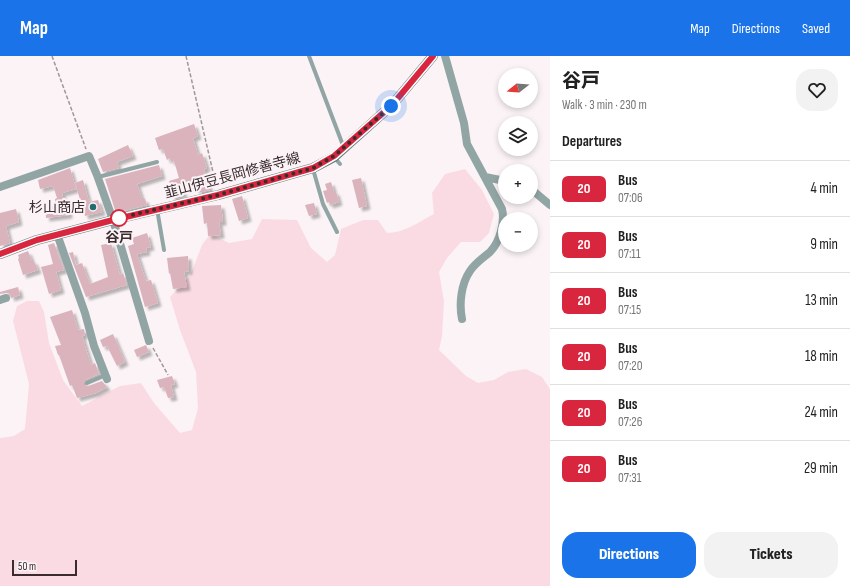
<!DOCTYPE html>
<meta charset="utf-8">
<style>
body{margin:0;font-family:"Sofia Sans Condensed","Noto Sans JP",sans-serif;background:#f2f2f2;color:#222;height:100vh;display:flex;flex-direction:column;font-size:15px;white-space:nowrap}
*{box-sizing:border-box;margin:0}
p{font-size:13px;color:#767676}
.icon{flex:none;width:22px;height:22px;fill:none;stroke:currentColor;stroke-width:2;stroke-linecap:round;stroke-linejoin:round}
.map{position:relative;flex:1;overflow:hidden}
.side{display:flex;flex-direction:column;background:#fff;width:300px}
.side>*{flex:none}
.badge{padding:0 8px;border-radius:6px;font-size:14px;line-height:26px}
.needle{width:26px;rotate:253deg}
.buttons{position:absolute;left:498px;top:12px;display:grid;gap:8px}
.buttons a{display:grid;place-items:center;width:40px;height:40px;border-radius:50%;background:#fff;box-shadow:0 2px 6px #0003;font-size:20px}
.scale{position:absolute;left:12px;bottom:10px;width:65px;box-sizing:border-box;padding-left:4px;border:2px solid #3a2b2f;border-top:0;font-size:11px;line-height:14px;white-space:nowrap;color:#3a2b2f;-webkit-text-stroke:3px #fbf3f5;paint-order:stroke}
.you{position:absolute;width:20px;height:20px;margin:-10px;border:3px solid #fff;border-radius:50%;background:#1a73e8;box-shadow:0 0 0 6px #1a73e833}
.map>.badge{position:absolute;translate:-50% -50%;box-shadow:0 0 0 2px #fff}
h2{padding:0 12px;font-size:15px;line-height:36px}
.round{display:grid;place-items:center;flex:none;width:42px;height:42px;border-radius:16px;background:#f2f2f2}
.summary{display:flex;align-items:center;justify-content:space-between;height:68px;padding:0 12px}
h1{font-size:19px;font-weight:800;line-height:30px}
.button{display:flex;gap:8px;margin-top:auto;padding:8px 12px}
.button a{flex:1;height:46px;border-radius:16px;background:#1a73e8;color:#fff;font-size:16px;font-weight:800;line-height:46px;text-align:center}
.button a+a{background:#f2f2f2;color:#222}
ul{padding:0;list-style:none}
li{display:flex;align-items:center;gap:12px;height:56px;padding:0 12px;border-top:1px solid #e0e0e0}
li div{flex:1}
li b{display:block;font-size:15px}
li em{font-style:normal}
li .badge{min-width:44px;font-weight:700;text-align:center}
header{display:flex;align-items:center;gap:24px;box-sizing:border-box;height:56px;padding:0 20px;background:#1a73e8;color:#fff}
header strong{font-size:19px}
nav{display:flex;gap:22px;margin-inline-start:auto;font-size:14px}
main{display:flex;flex:1;min-height:0}
.map>svg:first-child{display:block}
.green{fill:#fbdbe3}
.building{fill:#dab3bd;filter:url(#shadow)}
.lines{fill:none;stroke-linecap:round;stroke-linejoin:round}
.path{stroke:#a29699;stroke-width:1.5;stroke-dasharray:4 2;stroke-linecap:butt}
.service{stroke:#92a5a5;stroke-width:4}
.minor{stroke:#92a5a5;stroke-width:8}
.secondary{stroke:#637e7f;stroke-width:10}
.line-casing{stroke:#fff;stroke-width:9}
.line{stroke:#d7263d;stroke-width:6}
.walk{stroke:#3a2b2f;stroke-width:4;stroke-dasharray:0 7.2}
.poi-dot{fill:#216d6f;stroke:#fbf3f5;stroke-width:1.5}
.stop-dot{fill:#fff;stroke:#d7263d;stroke-width:2}
.labels{text-anchor:middle;stroke-width:4;stroke-linejoin:round;paint-order:stroke}
.street-label{font-size:14px;fill:#3a2b2f;stroke:#fbf3f5}
.poi-label{font-size:14px;fill:#3a2b2f;stroke:#fbf3f5;text-anchor:end}
.stop-label{font-size:14px;font-weight:bold;fill:#3a2b2f;stroke:#fbf3f5}
</style>
<header>
<strong>Map</strong>
<nav><a>Map</a><a>Directions</a><a>Saved</a></nav>
</header>
<main>
<div class="map">
<svg width="550" height="530" viewBox="0 0 550 530">
<defs>
<filter id="shadow"><feDropShadow dx="3.5" dy="3.5" stdDeviation="1" flood-color="#0004"/></filter>
</defs>
<rect width="100%" height="100%" fill="#fbf3f5"/>
<path class="green" d="M465 113 482 134 494 158 489 177 480 186H461L447 202 439 216 444 245 442 280 439 294 466 320 478 327 494 324 508 316 526 313 542 321 550 333V530H0V382L14 380 25 373 29 328 13 265 17 250 27 245H39L44 256 49 287 63 324 82 350 120 330 141 327 154 347 180 377 192 374 198 352 196 316 180 274 170 241 190 220 202 189 210 178 229 187 252 183 262 163 297 164 311 192 327 206 335 199 341 173 363 164H378L387 177C404 177 419 166 434 158L432 137 445 118Z"/>
<path class="building" d="M194 68 198 80 193 82 198 99 202 97 207 112 204 113 210 134 198 137 195 126 181 130 184 138 172 142 170 134 172 132 169 125 179 122 174 105 171 106 170 102 167 104 163 93 159 94 155 82Z
M128 89 133 100 117 106 119 112 103 116 98 103Z
M159 109 162 120 137 128 142 143H145L147 149 116 157 105 123Z
M70 112 76 133 62 137 65 151H68L69 159 46 162 45 151 56 150 55 143 57 142 53 130 40 133 38 124Z
M361 122 367 150 359 152 352 124Z
M83 124 89 146 98 144 102 156 85 160 75 127Z
M331 126 334 136H336L339 146 330 149 329 146 327 147 323 135 327 134 325 128Z
M242 140 248 162 239 165 232 143Z
M314 147 317 158 309 160 305 149Z
M221 149 223 166H219L221 179 208 180 207 167 204 168 202 150Z
M16 153 19 166 6 170 10 187 0 190V157Z
M147 177 151 191 146 192 147 196 137 198 146 225 151 224 158 247 145 251 128 190 134 188 132 182Z
M54 187 64 214 56 216 61 234 49 238 41 211 53 208 48 189Z
M111 187 120 219 123 217 127 229 86 241 69 197 73 196 76 209 82 207 90 228 108 221 101 189Z
M28 195 32 205H34L38 214 23 219 18 203 19 202 18 199Z
M188 200 189 215 184 216 187 231 173 233 170 217 169 218 167 202Z
M18 231 20 239 11 242 10 238 7 237 0 238V236Z
M72 254 78 274 84 273 85 279 82 280 91 309 95 307 99 318 85 324 84 326V329L88 330 102 325 107 331 96 337 77 342 72 329 70 330 59 299H58L55 290 61 289 50 261Z
M113 278 125 306 117 310 107 290 103 291 100 284Z
M146 289 149 296 137 301 134 294Z
M172 320 175 328 171 329 174 341 168 342 164 331 160 332 157 324Z"/>
<g class="lines">
<path class="path" d="M52 0 86 93
M186 0 216 129
M153 292 168 319"/>
<path class="service" d="M309 0 344 92
M334 101 340 108
M313 113 323 148 337 176
M98 121 157 106
M157 153 164 194
M87 327 106 319"/>
<path class="minor" d="M445 0 464 67 467 88 502 153C505 166 500 186 490 196 483 202 475 207 470 215 461 228 459 248 462 263
M485 121 505 125
M0 131 89 100 97 119 113 164 149 285
M531 133 550 149
M57 178 85 257 94 290 107 323
M0 244 6 242"/>
<path class="secondary" d="M0 198 37 184 113 164 218 139 313 112 334 101 383 57 398 42 433 0"/>
</g>
<g class="lines">
<defs>
<path id="line" d="M0 198 37 184 113 164 218 139 313 112 334 100 383 57 398 42 433 0"/>
</defs>
<use href="#line" class="line-casing"/>
<use href="#line" class="line"/>
<path class="walk" d="M119 162 218 139 313 112 334 100 391 50"/>
</g>
<circle class="poi-dot" cx="93" cy="151" r="4"/>
<circle class="stop-dot" cx="119" cy="162" r="8"/>
<g class="labels">
<g class="street-label">
<text transform="translate(232 119) rotate(-15)" y="5">韮山伊豆長岡修善寺線</text>
</g>
<g class="poi-label">
<text x="85" y="156">杉山商店</text>
</g>
<g class="stop-label">
<text x="119" y="186">谷戸</text>
</g>
</g>
</svg>
<div class="buttons">
<a><svg class="needle" viewBox="-14 -14 28 28"><path d="M0-13l5 13h-10z" fill="#e53935"/><path d="M0 13l5-13h-10z" fill="#767676"/></svg></a>
<a><svg class="icon" aria-label="layers" viewBox="0 0 24 24"><path d="M12 4l9 5-9 5-9-5zM3 14l9 5 9-5"/></svg></a>
<a>+</a>
<a>−</a>
</div>
<div class="scale">50 m</div>
<div class="you" style="left:391px;top:50px"></div>
</div>
<section class="side">
<div class="summary"><div><h1>谷戸</h1><p>Walk · 3 min · 230 m</p></div><a class="round"><svg class="icon" aria-label="heart" viewBox="0 0 24 24"><path d="M12 20l-8-8c-3-5 5-10 8-4 3-6 11-1 8 4z"/></svg></a></div>
<h2>Departures</h2>
<ul>
<li><span class="badge" style="background:#d7263d;color:#fff">20</span><div><b>Bus</b><p>07:06</p></div><em>4 min</em></li>
<li><span class="badge" style="background:#d7263d;color:#fff">20</span><div><b>Bus</b><p>07:11</p></div><em>9 min</em></li>
<li><span class="badge" style="background:#d7263d;color:#fff">20</span><div><b>Bus</b><p>07:15</p></div><em>13 min</em></li>
<li><span class="badge" style="background:#d7263d;color:#fff">20</span><div><b>Bus</b><p>07:20</p></div><em>18 min</em></li>
<li><span class="badge" style="background:#d7263d;color:#fff">20</span><div><b>Bus</b><p>07:26</p></div><em>24 min</em></li>
<li><span class="badge" style="background:#d7263d;color:#fff">20</span><div><b>Bus</b><p>07:31</p></div><em>29 min</em></li>
</ul>
<div class="button"><a>Directions</a><a>Tickets</a></div>
</section>
</main>
